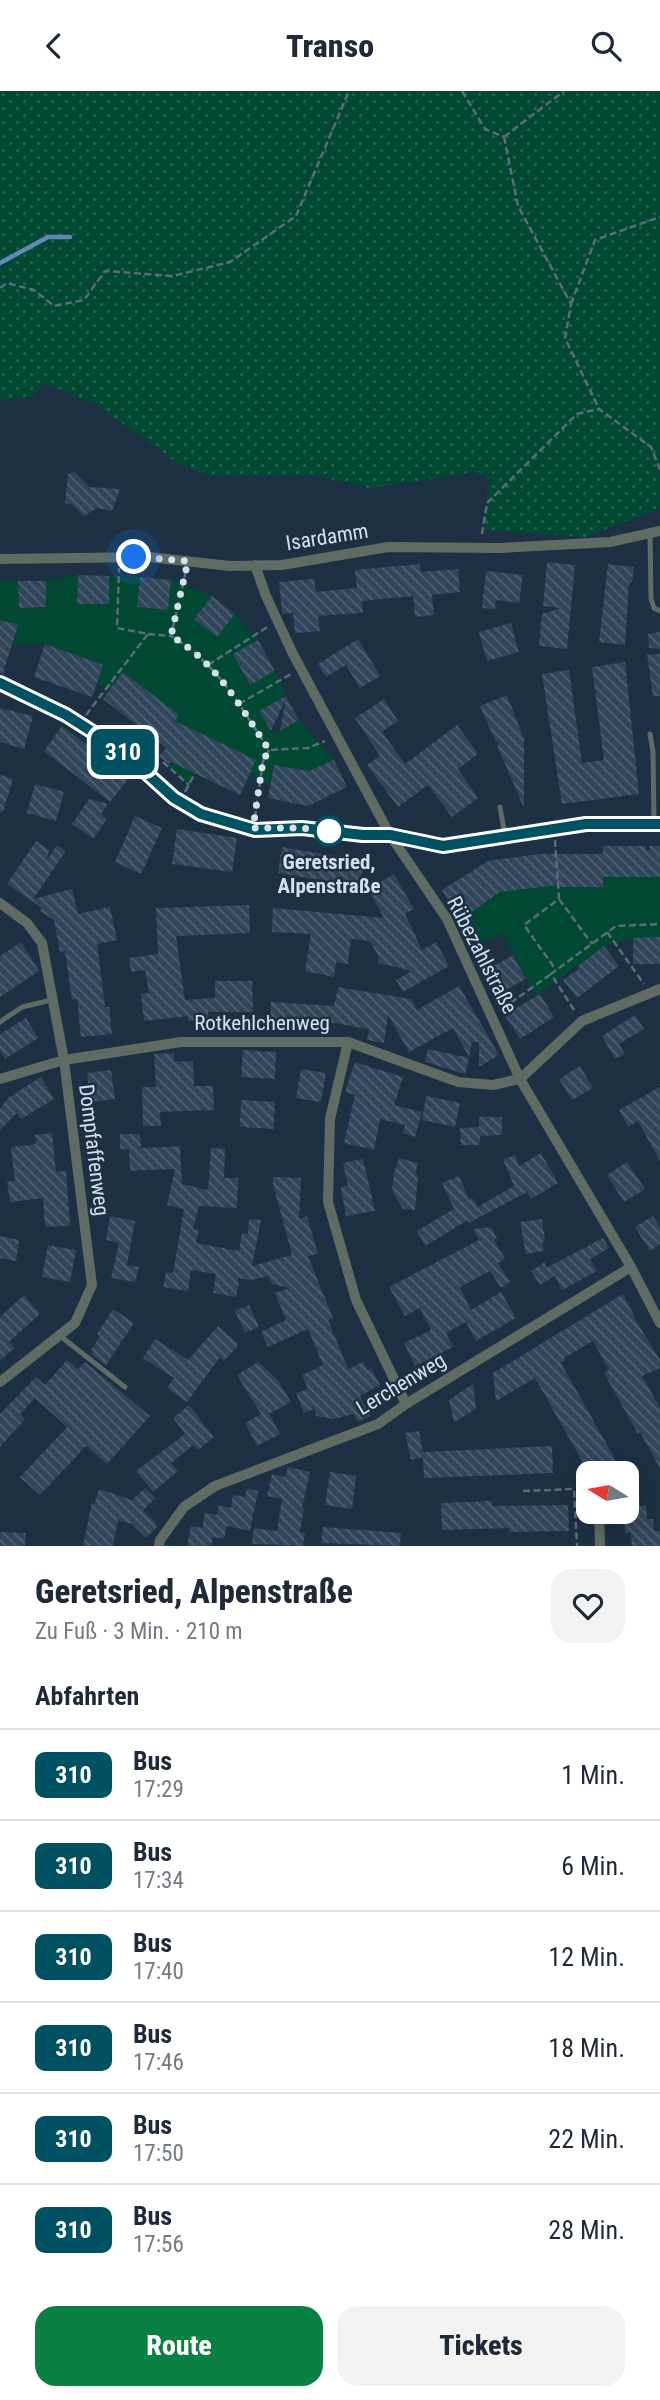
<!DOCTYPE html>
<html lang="de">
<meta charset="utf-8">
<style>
body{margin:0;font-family:"Roboto Condensed",sans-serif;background:#f2f2f3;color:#1f2937;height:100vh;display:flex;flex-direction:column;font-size:26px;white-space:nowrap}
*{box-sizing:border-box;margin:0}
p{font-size:23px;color:#747a83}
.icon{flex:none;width:38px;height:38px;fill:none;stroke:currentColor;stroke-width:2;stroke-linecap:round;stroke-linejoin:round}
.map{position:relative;height:1455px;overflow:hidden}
.sheet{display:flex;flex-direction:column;background:#fff;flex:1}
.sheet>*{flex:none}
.badge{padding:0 14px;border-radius:10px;font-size:24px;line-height:46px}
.needle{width:46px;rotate:281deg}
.buttons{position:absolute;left:576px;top:1370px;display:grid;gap:14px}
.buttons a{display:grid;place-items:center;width:63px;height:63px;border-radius:14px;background:#fff;box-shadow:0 4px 18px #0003;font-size:35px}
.you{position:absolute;width:35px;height:35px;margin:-18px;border:5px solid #fff;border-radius:50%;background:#1a73e8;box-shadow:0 0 0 10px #1a73e833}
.map>.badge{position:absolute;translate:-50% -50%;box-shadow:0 0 0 4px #fff}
h2{padding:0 35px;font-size:26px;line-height:63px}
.round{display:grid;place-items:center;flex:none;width:74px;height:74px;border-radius:21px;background:#f2f2f3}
.summary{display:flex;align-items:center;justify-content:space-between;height:119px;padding:0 35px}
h1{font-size:33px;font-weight:800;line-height:52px}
.button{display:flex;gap:14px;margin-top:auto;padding:14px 35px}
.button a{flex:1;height:80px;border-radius:21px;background:#0b8043;color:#fff;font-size:28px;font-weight:800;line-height:80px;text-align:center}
.button a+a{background:#f2f2f3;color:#1f2937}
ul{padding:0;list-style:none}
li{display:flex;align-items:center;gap:21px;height:91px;padding:0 35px;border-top:2px solid #e0e1e3}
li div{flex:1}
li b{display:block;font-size:26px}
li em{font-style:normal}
li .badge{min-width:77px;font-weight:700;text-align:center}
header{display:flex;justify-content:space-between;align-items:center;height:91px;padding:0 35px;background:#fff;font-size:32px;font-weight:800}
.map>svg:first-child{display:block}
.green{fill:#014932}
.park{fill:url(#park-dots)}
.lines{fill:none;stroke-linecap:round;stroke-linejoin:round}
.stream{stroke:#6388b8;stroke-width:4.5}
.building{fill:url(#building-back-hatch)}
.path{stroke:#5b6c7d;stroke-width:2.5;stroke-dasharray:7 3.5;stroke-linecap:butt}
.lane{stroke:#5f6b63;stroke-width:5}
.street{stroke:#5f6b63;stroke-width:10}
.line-casing{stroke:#fff;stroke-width:16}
.line{stroke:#005262;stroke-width:10}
.walk{stroke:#d5e1ed;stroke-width:7;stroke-dasharray:0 12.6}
.stop-dot{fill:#fff;stroke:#005262;stroke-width:3.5}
.labels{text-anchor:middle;stroke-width:5;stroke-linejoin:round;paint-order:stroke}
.street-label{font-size:21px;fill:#d5e1ed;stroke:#1d3044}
.stop-label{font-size:21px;font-weight:bold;fill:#d5e1ed;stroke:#1d3044}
</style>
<header><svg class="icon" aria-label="back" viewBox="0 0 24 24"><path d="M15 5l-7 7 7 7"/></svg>Transo<svg class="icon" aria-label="search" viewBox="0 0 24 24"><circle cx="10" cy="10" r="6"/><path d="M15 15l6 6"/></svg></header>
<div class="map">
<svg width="660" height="1455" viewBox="0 0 660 1455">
<defs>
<pattern id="park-dots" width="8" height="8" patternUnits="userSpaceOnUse" patternTransform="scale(1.75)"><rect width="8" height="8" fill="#014932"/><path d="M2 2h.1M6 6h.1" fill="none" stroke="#256350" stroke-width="1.8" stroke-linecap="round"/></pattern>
<pattern id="building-back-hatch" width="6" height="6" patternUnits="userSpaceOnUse" patternTransform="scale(1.75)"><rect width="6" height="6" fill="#32465b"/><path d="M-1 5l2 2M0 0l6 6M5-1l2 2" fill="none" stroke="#4f6073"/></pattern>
</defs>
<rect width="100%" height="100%" fill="#1d3044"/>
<path class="green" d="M78 484 108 513 109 485 140 486 138 517 168 519 171 489 212 505 195 527 217 546 235 523 258 549 233 563 250 593 275 580 286 605 260 620 273 644 299 629 334 669 309 680 274 674 270 694 249 684 256 669 195 682 189 694 168 675 180 660 162 646 179 624 96 593 103 574 45 553 12 554 18 535 0 529V489L18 490 19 517 46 516V490Z
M603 786H660V846L633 847 604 855 536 905 502 842 478 855 460 829 500 801 546 795 603 796Z"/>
<path class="park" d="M0 0H660V417L586 446 484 439 489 387 478 381 369 397 316 385H211L179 373 95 313 44 292 32 306 0 309Z"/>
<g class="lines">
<path class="stream" d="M0 172 48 146H70"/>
</g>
<path class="building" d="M75 381 89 396 120 398 112 420 97 417 84 425 73 414 65 412 68 383Z
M547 471 575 474 567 558 539 555 542 523 561 517 543 515Z
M420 473 421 481 458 478 460 501 432 504 434 524 415 526 413 505 362 510 363 522 318 525 320 540 295 542 293 522 283 523 282 521 279 491 314 488 316 501 357 497 355 479Z
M608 473 634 476 632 492H629L625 554 599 551Z
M486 480 523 484 519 512 496 509 495 518 482 517Z
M78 484 109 485V513H77Z
M140 486 171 489 168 519 137 516Z
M18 490H46V516L19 517Z
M212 505 235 523 217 546 194 528Z
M0 529 18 534 3 583H0Z
M511 532 519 561 487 570 479 541Z
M660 541V558L649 557 648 543Z
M358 548 380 585 360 597 346 574 326 586 318 573Z
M258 549 275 580 250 594 233 563Z
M45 553 103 574 92 606 34 586Z
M660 563V605H653L647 564Z
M625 571 639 703 562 713 542 583 569 579 582 672 604 669 592 576Z
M123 581 179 624 175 630 256 669 240 704 171 671 169 673 159 665 166 657 103 608Z
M288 604 286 606 299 629 280 640 286 607 271 640 259 620Z
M507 604 524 648V717L498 657V649L496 651 480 615Z
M384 608 398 630 382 641 405 673 457 634 478 663 458 678 478 707 452 726 428 694 398 716 367 674 380 665 355 627Z
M0 617 33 625 24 658 0 651Z
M62 635 129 687 110 711 44 660Z
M334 669 347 696 308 715 268 707 274 674 309 680Z
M0 684 13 688 3 721H0Z
M35 693 64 701 56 730 27 722Z
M89 708 108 713 101 723 107 728 93 748 72 733Z
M135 725 162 737 141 783 115 771Z
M177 738 237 747 232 781 172 773Z
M36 750 49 759 47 769 57 754 66 760 33 808 72 798 78 823 110 816 117 849 97 853 105 916H109L112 943 81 946 77 908 72 909 65 860 60 861 54 829 40 820 42 817 7 793Z
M603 755H646L647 760H649V755H660V786H603V796H559V794L500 801 460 829 442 799 488 770 539 763H603Z
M282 756 364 770 359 795 278 782Z
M394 783 414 818 405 823 422 859 436 851 449 875 403 901 396 889 412 880 378 872 379 867 370 850 351 848 348 873 336 871 334 886 305 880 311 843 272 841 273 817 384 827 368 798Z
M249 814 250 842 176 845 185 909 215 907V890H252L253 921H208L209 929 188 930V925L144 930 141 903 149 902 145 879 131 881 129 867 158 863 156 817Z
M660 846V873H633V847Z
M21 851 39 880 0 906V865Z
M604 855 619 875 577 907 563 889 579 878 578 875Z
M513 864 526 888 497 904 485 880Z
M459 895 499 964 479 976V951H472L469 966 453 937 409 961 388 924 384 952 367 949 369 938 322 930V935L270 932 271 911 334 915 338 896 411 908 417 919Z
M540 903 554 926 520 948 505 924Z
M635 924 644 938 619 953 625 963 615 968 602 945Z
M26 927 38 947 5 968 0 960V943Z
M428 958 469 967 465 983 425 971Z
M243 959 276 961 275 988 241 986Z
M174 962V971L193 970 194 995H213L214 1019 160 1021 161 1035H143L142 996H156L154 963Z
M355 971 403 986 394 1014 422 1021 415 1046 403 1042 405 1034 380 1028 374 1059 344 1052 355 1004 345 1001Z
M580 975 593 997 572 1009 559 988Z
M301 978 326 982 321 1011 296 1007Z
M111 979 115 1008 90 1011 87 982Z
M41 986 54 1008 21 1028 17 1022 0 1039V1018L8 1007Z
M660 996V1070L638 1030 628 1036 619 1019Z
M426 1005 460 1012 455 1036 422 1029Z
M241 1009 275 1011 274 1038 240 1036Z
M479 1026H502V1044L480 1045V1054H461L460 1037 479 1036Z
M52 1042 56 1081 66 1080 70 1135 45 1136 43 1107 10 1111 7 1091 15 1090 11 1056 36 1053 35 1044Z
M120 1043H140L141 1057 180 1055 182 1093 208 1099 211 1057 225 1058 224 1087H238L237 1117 199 1115 193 1138 199 1139 196 1152 239 1160 242 1142 248 1143 249 1128 261 1129 252 1175 292 1164 273 1093V1086L301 1087 299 1128 307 1125 318 1163 308 1165 333 1227 328 1229 348 1278 363 1271 368 1279 371 1277 380 1294 360 1305 370 1325 358 1331 354 1323 333 1328 316 1325 314 1318 304 1322 296 1302 308 1298 302 1284 323 1274 308 1238 268 1256 261 1241 286 1229 275 1202 289 1197 272 1193 268 1185 251 1189 237 1187 239 1191 236 1206 213 1202 216 1183 191 1179 188 1200 163 1196 166 1181 173 1182 184 1118 167 1114 175 1078 130 1080 129 1058H120Z
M541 1062 558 1092 531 1108 527 1101 469 1132 468 1129 425 1155 417 1140 454 1118 442 1092 459 1085 469 1109 472 1107 478 1116 514 1095 503 1068 515 1064 519 1075Z
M399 1067 418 1072 415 1084H418L415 1119 403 1118 392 1100 394 1082Z
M363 1068 375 1120 346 1125 341 1096 348 1095 343 1072Z
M627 1071 645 1098 624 1111 607 1084Z
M110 1125 135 1130 127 1174 139 1176 135 1191 111 1187 119 1152 106 1149Z
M653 1125 660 1136V1153L650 1160 635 1136Z
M542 1128 545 1150 542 1151 544 1160 526 1163 520 1131Z
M491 1136 497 1147 494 1149 505 1168 498 1172 510 1191 501 1197 490 1180 460 1196 471 1219 501 1201 516 1227 476 1250 466 1231 446 1242 453 1256 415 1275 404 1252 431 1239 420 1217 405 1225 389 1196 479 1149 473 1138Z
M0 1145 19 1149 16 1170 0 1167Z
M603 1147 609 1157 590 1168 597 1180 562 1199 555 1185 540 1194 531 1180 545 1171 546 1177Z
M48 1154 76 1159 70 1191 42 1186Z
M623 1203 634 1224 633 1225 660 1269V1277L642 1285 660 1317V1377L640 1341 638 1343 604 1282 609 1279 593 1250 564 1267 565 1269 561 1272 620 1377 610 1382H589L535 1287 496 1310 493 1282Z
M24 1204 40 1223 9 1251 15 1257 0 1269V1226Z
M249 1214 259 1236 245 1242 235 1220Z
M113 1218 134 1232 106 1274 91 1263 93 1261 91 1259 100 1245 97 1243Z
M218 1235 237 1252V1256L224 1270 220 1266 187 1311 167 1297 174 1287 143 1267 155 1248 188 1269Z
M67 1269 78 1278 85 1271 150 1325 107 1373 86 1355 40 1404 20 1386 67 1336 35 1307 20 1323 25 1328 0 1356V1323L36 1286 45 1294Z
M258 1271 277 1288 291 1311 269 1323 280 1343 257 1355 245 1332 261 1323 237 1284Z
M473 1293 476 1318 454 1331 449 1309Z
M189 1314 214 1346 198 1359 193 1354 171 1372 178 1380 153 1401 136 1380 185 1343 173 1327Z
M419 1340 423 1361 552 1355 553 1382 424 1387 423 1366 411 1369 405 1342Z
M288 1376 310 1381 302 1417H304L300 1441 305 1442 303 1455 252 1453 254 1437 277 1440 282 1408 267 1405 272 1383 285 1386Z
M330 1381 356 1385 352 1418 325 1414Z
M145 1397 156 1407 143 1419 156 1432V1437L146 1447 132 1433 118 1429 113 1455H83L92 1411 94 1414 99 1398 132 1409Z
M247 1397 258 1400 250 1440 227 1435 224 1448 213 1446 211 1455H187L191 1435 202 1437 205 1422 217 1424 219 1414 231 1417 233 1404 245 1406Z
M626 1402H639L640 1415H646L647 1428H653L654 1440H660V1455H632L631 1442H625L624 1421H626Z
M492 1410V1415L568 1414 569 1440 509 1441V1437L442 1439 441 1412Z
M323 1436 401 1442 400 1455 321 1452Z
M0 1441 26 1442 25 1455H0Z"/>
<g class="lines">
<path class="path" d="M462 0 485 38 504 46
M504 46 518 115 571 213 565 247 599 318
M504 46 564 0
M0 197 7 192 34 199 54 215 84 209 105 180 173 185 230 171 296 125 349 0
M571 213 595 149 660 126
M482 443 487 412 577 323 599 318 651 356 660 379
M186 480 171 545C218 573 240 615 269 659L308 657 325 650
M148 543 171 545
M208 574 269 535
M239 613 291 583
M86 624 148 543 117 537 119 477
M163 671 189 694
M185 701 195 682
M255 727 263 670 269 659
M555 749 559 808 524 834 556 879
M559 808 592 853
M607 841 644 893
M502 918 551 883
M574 919 551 883 616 835 660 833
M523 1400 574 1398 577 1455"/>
<path class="lane" d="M650 442 651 508 654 517 660 520
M650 643 653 661 654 733
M500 716 505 745
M0 931 22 916 52 909
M59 1244 125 1296"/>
<path class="street" d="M0 468 149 466 230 475 282 474 388 456 500 457 610 451 660 440
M255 474 266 505 293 563 390 744 447 828 520 988 631 1176 660 1232
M0 592 66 624 121 659 174 707 201 723 255 739 302 737 363 744H390L443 755 586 733H660
M0 812 27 832 42 852 64 969 92 1194 75 1232 0 1291
M348 951 330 1028 328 1111 356 1209 406 1313
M0 988 64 969 181 951H348L458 991 493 994 520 988 582 930 660 898
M599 1421 600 1455
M159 1455 160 1449 184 1416 215 1395 378 1333 406 1313 631 1176"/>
</g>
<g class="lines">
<defs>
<path id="line" d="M0 592 66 624 121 659 174 707 201 723 255 739 302 737 363 744H390L443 755 586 733H660"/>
</defs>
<use href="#line" class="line-casing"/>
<use href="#line" class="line"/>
<path class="walk" d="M134 466 188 470 171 545C218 573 240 615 269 659L263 670 253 737H302L329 740"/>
</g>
<circle class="stop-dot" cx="329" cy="740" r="14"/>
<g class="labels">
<g class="street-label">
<text transform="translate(327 446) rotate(-9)" y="7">Isardamm</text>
<text transform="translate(482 864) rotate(63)" y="7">Rübezahlstraße</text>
<text x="262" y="939">Rotkehlchenweg</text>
<text transform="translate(94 1059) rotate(83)" y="7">Dompfaffenweg</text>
<text transform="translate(401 1293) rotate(-31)" y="7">Lerchenweg</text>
</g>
<g class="stop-label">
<text x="329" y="778">Geretsried,<tspan x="329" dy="24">Alpenstraße</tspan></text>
</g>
</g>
</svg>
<div class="buttons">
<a><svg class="needle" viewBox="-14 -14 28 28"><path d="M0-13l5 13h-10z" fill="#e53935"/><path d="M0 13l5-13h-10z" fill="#747a83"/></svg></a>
</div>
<div class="you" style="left:134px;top:466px"></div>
<b class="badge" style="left:123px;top:661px;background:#005262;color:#fff">310</b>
</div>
<section class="sheet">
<div class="summary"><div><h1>Geretsried, Alpenstraße</h1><p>Zu Fuß · 3 Min. · 210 m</p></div><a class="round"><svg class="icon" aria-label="heart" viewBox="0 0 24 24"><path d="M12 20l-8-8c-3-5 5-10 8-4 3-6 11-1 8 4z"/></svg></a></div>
<h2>Abfahrten</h2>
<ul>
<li><span class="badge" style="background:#005262;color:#fff">310</span><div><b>Bus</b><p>17:29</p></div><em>1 Min.</em></li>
<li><span class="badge" style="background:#005262;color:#fff">310</span><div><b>Bus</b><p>17:34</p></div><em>6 Min.</em></li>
<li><span class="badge" style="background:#005262;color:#fff">310</span><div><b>Bus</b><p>17:40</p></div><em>12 Min.</em></li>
<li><span class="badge" style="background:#005262;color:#fff">310</span><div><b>Bus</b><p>17:46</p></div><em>18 Min.</em></li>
<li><span class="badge" style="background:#005262;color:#fff">310</span><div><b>Bus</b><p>17:50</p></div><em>22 Min.</em></li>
<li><span class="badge" style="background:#005262;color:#fff">310</span><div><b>Bus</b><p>17:56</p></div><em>28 Min.</em></li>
</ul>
<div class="button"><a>Route</a><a>Tickets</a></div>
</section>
